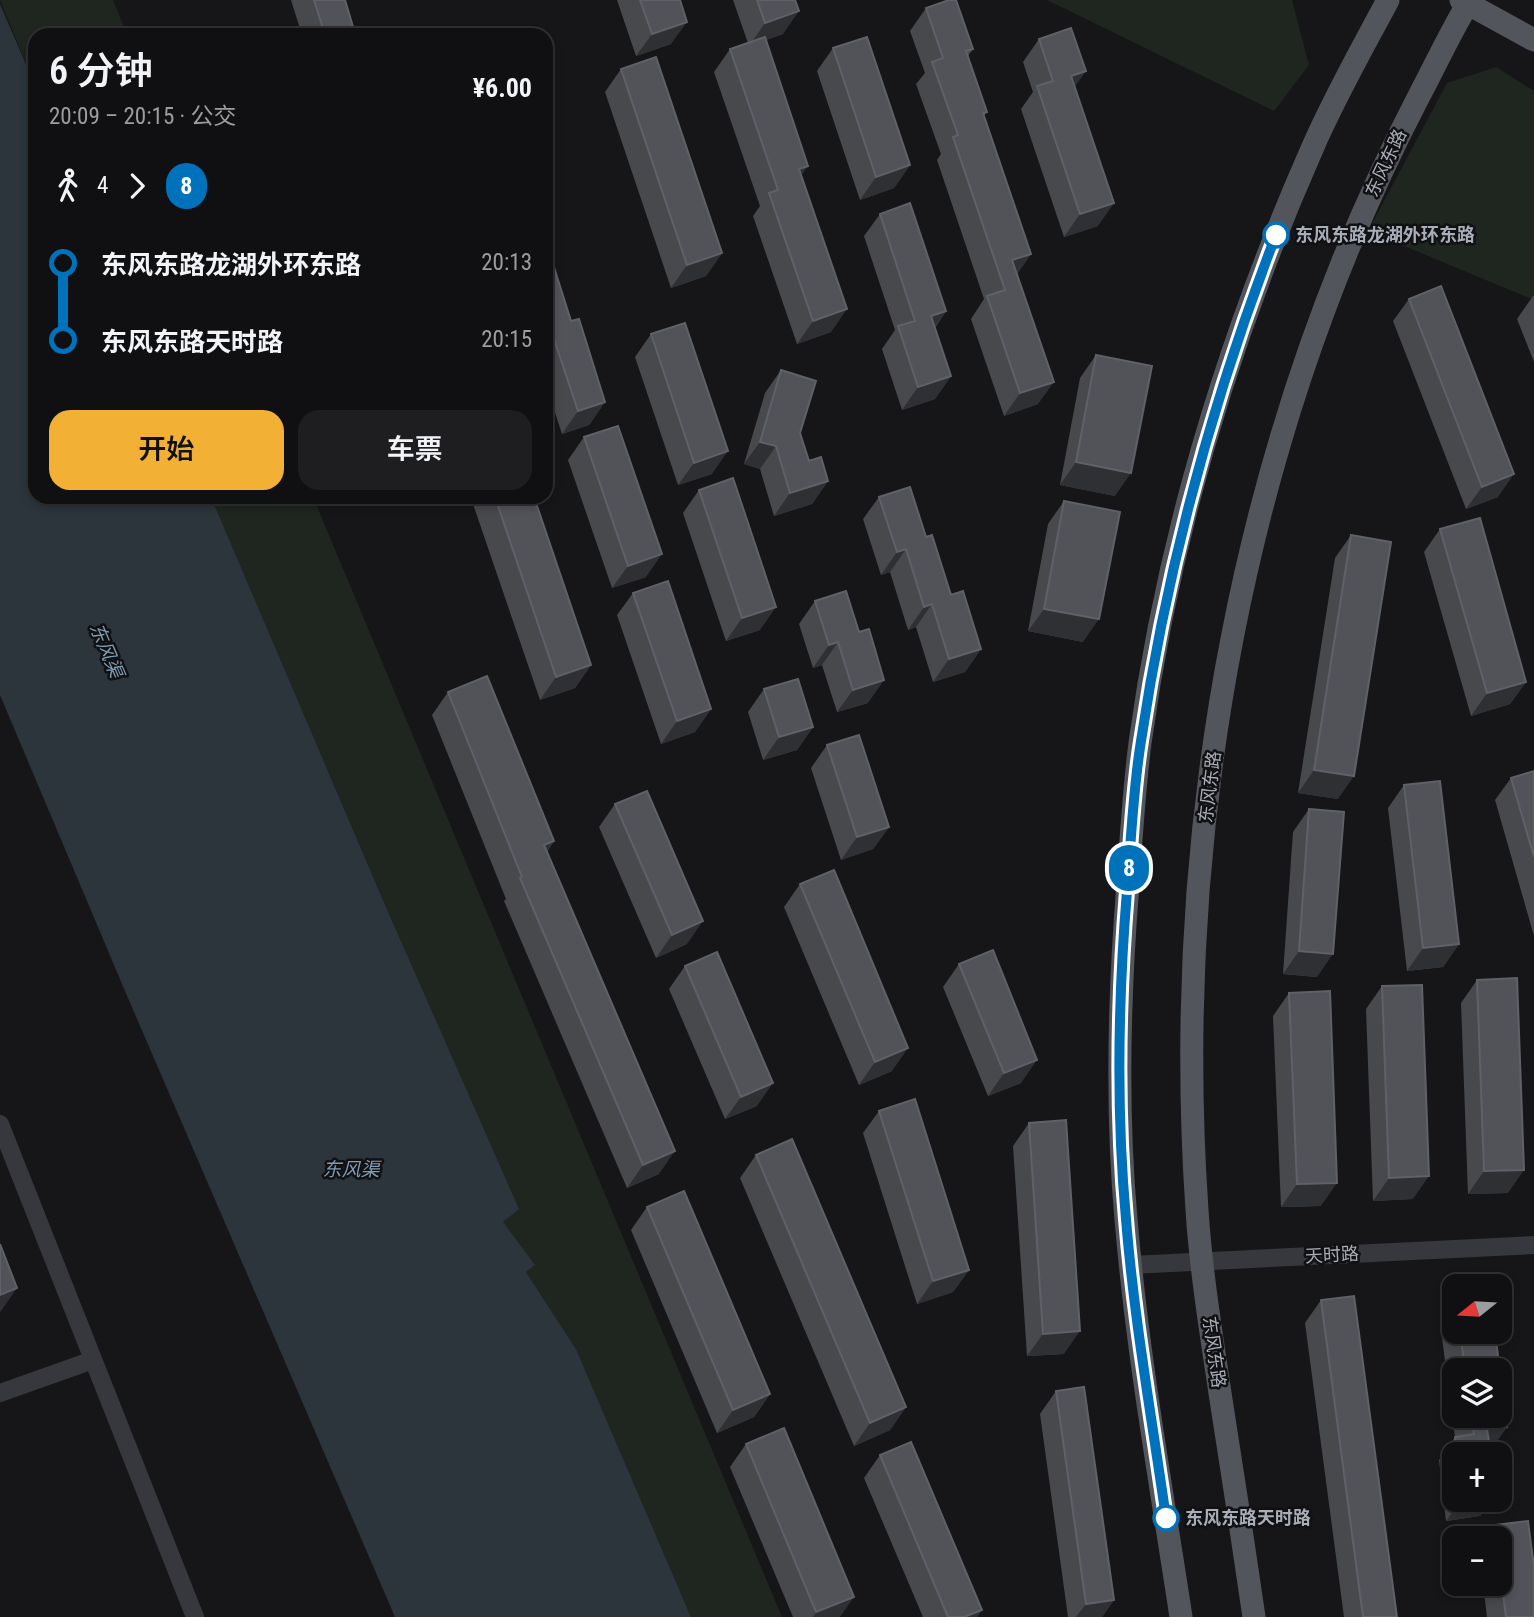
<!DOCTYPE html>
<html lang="zh">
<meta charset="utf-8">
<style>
body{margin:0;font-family:"Roboto Condensed","Noto Sans SC",sans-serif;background:#1e1e20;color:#f1f3f6;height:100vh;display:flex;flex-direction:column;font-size:26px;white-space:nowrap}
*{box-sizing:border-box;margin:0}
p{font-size:23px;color:#9c9d9f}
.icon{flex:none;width:38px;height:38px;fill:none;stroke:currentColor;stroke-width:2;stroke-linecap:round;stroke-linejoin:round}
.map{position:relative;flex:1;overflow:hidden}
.drawer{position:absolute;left:28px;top:28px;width:525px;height:476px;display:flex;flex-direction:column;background:#101012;border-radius:21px;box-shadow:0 4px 10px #0003,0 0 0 2px #303032}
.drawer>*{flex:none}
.badge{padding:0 14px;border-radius:23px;font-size:24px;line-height:46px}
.needle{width:46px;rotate:252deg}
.fabs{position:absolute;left:1442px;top:1274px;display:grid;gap:14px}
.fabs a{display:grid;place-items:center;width:70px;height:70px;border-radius:14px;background:#101012;box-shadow:0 4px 10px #0003,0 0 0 2px #303032;font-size:35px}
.map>.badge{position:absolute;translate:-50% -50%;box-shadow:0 0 0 4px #fff}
.legs{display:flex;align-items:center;gap:10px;height:77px;padding:0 21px;font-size:23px}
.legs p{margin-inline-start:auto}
.overview{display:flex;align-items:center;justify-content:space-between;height:119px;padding:0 21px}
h1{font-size:38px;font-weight:600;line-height:52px}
.cta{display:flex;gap:14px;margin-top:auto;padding:14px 21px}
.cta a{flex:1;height:80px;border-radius:21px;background:#f2b134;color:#111;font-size:28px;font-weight:600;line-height:80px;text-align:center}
.cta a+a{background:#1e1e20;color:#f1f3f6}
ul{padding:0 21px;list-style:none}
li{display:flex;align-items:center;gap:24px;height:77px;font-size:26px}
li i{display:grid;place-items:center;width:10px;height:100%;margin:0 9px;background:currentColor}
li i::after{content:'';width:18px;height:18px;margin:-9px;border:5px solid;border-radius:50%;background:#101012}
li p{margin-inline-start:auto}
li:first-child i{background:linear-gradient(#0000 50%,currentColor 0)}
li:last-child i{background:linear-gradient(currentColor 50%,#0000 0)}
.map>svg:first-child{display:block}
.green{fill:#1e261f}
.water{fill:#2c353c}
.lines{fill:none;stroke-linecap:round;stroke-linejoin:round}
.minor{stroke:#37383d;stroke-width:18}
.major{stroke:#53555c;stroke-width:23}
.wall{fill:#47494d;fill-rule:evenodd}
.shaded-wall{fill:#2f3033}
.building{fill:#525359;stroke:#5f6168;stroke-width:2}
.line-1-casing{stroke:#fff;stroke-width:16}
.line-1{stroke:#0072bc;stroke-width:10}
.stop-1-dot{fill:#fff;stroke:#0072bc;stroke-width:3.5}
.labels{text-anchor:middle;stroke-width:5;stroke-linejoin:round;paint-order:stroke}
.street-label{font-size:18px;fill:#a8adb8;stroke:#111113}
.stop-label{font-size:18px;font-weight:bold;fill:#a8adb8;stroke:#111113;text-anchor:start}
.water-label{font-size:19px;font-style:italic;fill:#7f9bb3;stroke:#111113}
</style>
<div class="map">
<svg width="1534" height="1617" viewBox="0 0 1534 1617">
<rect width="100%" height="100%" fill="#161618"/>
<path class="green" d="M0 0H113L127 35H35V85Z
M1047 0H1292L1309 65 1274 111Z
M1496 67 1534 91V300L1368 231 1447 83Z
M211 497H313L782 1617H691L576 1349 526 1272 535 1265 502 1222 518 1208 386 907Z"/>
<path class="water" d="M0 4 35 85V497H211L386 907 519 1209 503 1222 535 1265 526 1272 576 1349 691 1617H395L125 991 0 695Z"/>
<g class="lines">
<path class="minor" d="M0 1124 195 1617
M1131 1265 1534 1245
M0 1393 93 1360"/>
<path class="major" d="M1461 0 1534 40
M1181 1617C1161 1485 1137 1352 1126 1219 1116 1108 1119 995 1128 884 1131 837 1134 790 1140 743 1168 539 1229 337 1312 149 1334 98 1362 49 1388 0
M1254 1617C1243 1542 1232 1468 1220 1393 1211 1332 1201 1271 1197 1210 1171 831 1243 434 1419 96 1436 64 1451 31 1470 0"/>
</g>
<path class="wall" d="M291 0H345L354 30 363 35H302Z
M617 0H680L671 44 636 56Z
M733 0H795L783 34 766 40 801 176 831 332 797 344 753 216 760 206 714 72 730 49 748 43Z
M926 8 973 49 968 56 987 112 984 116 1031 254 1017 274 1038 404 1004 416 971 319 984 299 937 160 941 154 916 84 925 73 910 31Z
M1039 39 1075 86 1098 226 1064 237 1021 109 1033 92 1023 62Z
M833 48 910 165 894 188 860 200 817 71Z
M621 69 722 253 706 276 671 288 605 92Z
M880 214 946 311 935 328 951 376 935 399 902 410 882 349 895 330 864 236Z
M546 242 571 321 605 402 589 425 562 434 546 385Z
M1533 296H1534V362L1517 319Z
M1409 299 1498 497 1466 509 1393 321Z
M651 334 712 474 678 485 635 357Z
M1096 355 1115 496 1060 485 1080 378Z
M781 370 809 461 828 481 812 504 774 516 760 469 744 464 765 393Z
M584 437 646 577 612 588 568 460Z
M699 490 760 630 726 641 683 513Z
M479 497H534L591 665 575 688 540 700 473 504Z
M879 497 926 537 951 595 981 649 965 672 933 682 916 627 908 630 890 572 881 575 863 519Z
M1064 501 1083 642 1028 631 1048 524Z
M1440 529 1526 682 1510 704 1471 716 1424 552Z
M1351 535 1338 799 1298 793 1335 558Z
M633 593 711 709 695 732 661 744 617 615Z
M815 601 859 632 868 703 837 712 822 665 813 668 799 624Z
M764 689 813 727 797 750 763 760 748 712Z
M448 692 554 841 547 852 659 1174 627 1188 504 901 506 899 432 715Z
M827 745 889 827 873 849 841 860 811 768Z
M1534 771V936L1495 800 1511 778Z
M1404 785 1459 944 1443 967 1407 971 1388 808Z
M615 804 687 944 656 958 599 827Z
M1309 809 1317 977 1283 974 1293 832Z
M800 884 892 1071 859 1085 784 907Z
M959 964 1021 1083 988 1096 943 987Z
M685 966 757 1106 725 1119 669 989Z
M1477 980 1508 1193 1468 1194 1461 1003Z
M1382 986 1413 1199 1373 1201 1366 1009Z
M1289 993 1321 1206 1281 1207 1273 1016Z
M879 1111 969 1270 953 1292 917 1304 863 1133Z
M1029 1123 1064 1354 1027 1356 1013 1146Z
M756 1155 906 1407 890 1430 854 1446 740 1178Z
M647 1207 770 1394 754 1417 717 1433 631 1230Z
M1321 1300 1397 1617H1344L1305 1323Z
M1454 1301V1332H1495L1507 1427 1491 1449 1490 1450 1491 1454H1454V1500H1492L1480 1516 1446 1521 1439 1460 1455 1437 1440 1322ZM1454 1370H1500V1416H1454Z
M1056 1391 1114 1600 1102 1617H1068L1040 1414Z
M746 1444 840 1617H793L730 1467Z
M880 1455 982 1610 977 1617H923L864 1478Z
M1528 1521 1534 1567V1617H1487L1483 1584H1500V1538H1485L1494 1525Z"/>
<path class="shaded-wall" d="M799 11 783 34 749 46 765 23Z
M687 22 671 44 636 56 652 34Z
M1086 71 1070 94 1071 76Z
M910 165 894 188 860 200 876 177Z
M808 166 792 188 799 169Z
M1114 203 1098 226 1064 237 1080 214Z
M722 253 706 276 671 288 687 265Z
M1031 254 1015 277 1012 260Z
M847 309 831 332 797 344 813 321Z
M946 311 930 334 931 316Z
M951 376 935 399 902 410 918 387Z
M1054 382 1038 404 1004 416 1020 393Z
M605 402 589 425 562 434 578 411Z
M760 442 776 446 760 469 744 464Z
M728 451 712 474 678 485 694 463Z
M1076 462 1131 473 1115 496 1060 485Z
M1514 474 1498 497 1466 509 1482 487Z
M828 481 812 504 774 516 790 493Z
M906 549 890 572 881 575 897 552Z
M662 554 646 577 612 588 628 566Z
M932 604 916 627 908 630 924 607Z
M776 607 760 630 726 641 742 618Z
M1044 609 1099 619 1083 642 1028 631Z
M838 642 822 665 813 668 829 645Z
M981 649 965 672 933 682 949 659Z
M591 665 575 688 540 700 556 677Z
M884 680 868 703 837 712 853 690Z
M1526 682 1510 704 1471 716 1487 693Z
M711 709 695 732 661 744 677 721Z
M813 727 797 750 763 760 779 737Z
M1314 770 1354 776 1338 799 1298 793Z
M889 827 873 849 841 860 857 837Z
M554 841 538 864 544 845Z
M703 921 687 944 656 958 672 935Z
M1459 944 1443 967 1407 971 1423 948Z
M1299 951 1333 954 1317 977 1283 974Z
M908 1048 892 1071 859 1085 875 1062Z
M1037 1060 1021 1083 988 1096 1004 1073Z
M773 1083 757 1106 725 1119 741 1097Z
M675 1151 659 1174 627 1188 643 1165Z
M1524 1170 1508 1193 1468 1194 1484 1171Z
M1429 1176 1413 1199 1373 1201 1389 1178Z
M1337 1183 1321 1206 1281 1207 1297 1184Z
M969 1270 953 1292 917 1304 933 1281Z
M17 1288 1 1311 0 1312V1295Z
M1080 1331 1064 1354 1027 1356 1043 1334Z
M770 1394 754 1417 717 1433 733 1410Z
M906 1407 890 1430 854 1446 870 1423Z
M1507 1427 1491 1449 1471 1452 1487 1429Z
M1461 1500H1492L1480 1516 1446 1521Z
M854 1597 840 1617H813L816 1612Z
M1114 1600 1102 1617H1076L1086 1604Z
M982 1610 977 1617H964Z"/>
<path class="building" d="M314 0H345L354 30 361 28 363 35H325Z
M640 0H680L687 22 652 34Z
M757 0H795L799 11 765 23Z
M949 0H956L973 49 966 51 987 112 983 113 1031 254 1012 260 1054 382 1020 393 987 296 1005 290 953 137 958 135 932 62 943 58 926 8Z
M1071 28 1086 71 1071 76 1114 203 1080 214 1037 86 1053 81 1039 39Z
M765 37 808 166 799 169 847 309 813 321 769 193 778 190 730 49Z
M867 37 910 165 876 177 833 48Z
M656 57 722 253 687 265 621 69Z
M910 203 946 311 931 316 951 376 918 387 898 326 915 321 880 214Z
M546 242 571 321 579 319 605 402 578 411 551 330 546 331Z
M1441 286 1514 474 1482 487 1409 299Z
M685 323 728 451 694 463 651 334Z
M1096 355 1152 366 1131 473 1076 462Z
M781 370 816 381 800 433 809 461 821 457 828 481 790 493 776 446 760 442Z
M618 426 662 554 628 566 584 437Z
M733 478 776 607 742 618 699 490Z
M910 487 926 537 932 535 951 595 963 591 981 649 949 659 932 604 924 607 906 549 897 552 879 497Z
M495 497H534L591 665 556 677Z
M1064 501 1120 512 1099 619 1044 609Z
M1480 518 1526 682 1487 693 1440 529Z
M1351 535 1391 542 1354 776 1314 770Z
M668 581 711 709 677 721 633 593Z
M846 591 859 632 869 629 884 680 853 690 838 642 829 645 815 601Z
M487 676 554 841 544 845 675 1151 643 1165 520 878 522 877 448 692Z
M798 679 813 727 779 737 764 689Z
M859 735 889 827 857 837 827 745Z
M1534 771V857L1511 778Z
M1440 781 1459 944 1423 948 1404 785Z
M647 791 703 921 672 935 615 804Z
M1309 809 1344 812 1333 954 1299 951Z
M834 870 908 1048 875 1062 800 884Z
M993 950 1037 1060 1004 1073 959 964Z
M717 952 773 1083 741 1097 685 966Z
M1517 978 1524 1170 1484 1171 1477 980Z
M1422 985 1429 1176 1389 1178 1382 986Z
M1330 991 1337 1183 1297 1184 1289 993Z
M915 1099 969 1270 933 1281 879 1111Z
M1066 1120 1080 1331 1043 1334 1029 1123Z
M792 1139 906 1407 870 1423 756 1155Z
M684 1191 770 1394 733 1410 647 1207Z
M0 1244 17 1288 0 1295Z
M1354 1296 1397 1617H1363L1321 1300Z
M1460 1332H1495L1507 1427 1487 1429 1491 1454H1457L1455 1437 1474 1434 1471 1416H1500V1370H1465Z
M1084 1387 1114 1600 1086 1604 1056 1391Z
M784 1428 854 1597 816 1612 746 1444Z
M911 1442 982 1610 964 1617H948L880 1455Z
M1528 1521 1534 1567V1617H1506L1500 1569V1538H1496L1494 1525Z"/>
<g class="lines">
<defs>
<path id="line-1" d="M1166 1518C1152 1419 1134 1319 1126 1219 1116 1110 1118 1000 1127 891 1131 841 1133 790 1141 741 1167 567 1213 398 1276 235"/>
</defs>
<use href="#line-1" class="line-1-casing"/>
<use href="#line-1" class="line-1"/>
</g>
<g class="stop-1-dot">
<circle cx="1276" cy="235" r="12"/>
<circle cx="1166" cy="1518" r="12"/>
</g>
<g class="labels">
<g class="street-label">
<text transform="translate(1386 163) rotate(-65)" y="6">东风东路</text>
<text transform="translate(1210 787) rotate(-83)" y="6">东风东路</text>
<text transform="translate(1332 1255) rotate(-3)" y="6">天时路</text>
<text transform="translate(1214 1352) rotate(82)" y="6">东风东路</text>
</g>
<g class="stop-label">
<text x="1295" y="241">东风东路龙湖外环东路</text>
<text x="1185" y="1524">东风东路天时路</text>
</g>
<g class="water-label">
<text transform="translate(107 650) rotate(67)" y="7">东风渠</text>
<text x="351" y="1176">东风渠</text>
</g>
</g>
</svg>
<div class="fabs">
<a><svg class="needle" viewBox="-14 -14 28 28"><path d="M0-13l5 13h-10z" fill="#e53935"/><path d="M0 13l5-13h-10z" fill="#9c9d9f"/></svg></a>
<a><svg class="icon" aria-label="layers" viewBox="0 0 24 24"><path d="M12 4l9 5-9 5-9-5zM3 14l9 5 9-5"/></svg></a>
<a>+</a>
<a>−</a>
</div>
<b class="badge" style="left:1129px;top:868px;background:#0072bc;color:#fff">8</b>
<section class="drawer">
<div class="overview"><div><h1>6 分钟</h1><p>20:09 – 20:15 · 公交</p></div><b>¥6.00</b></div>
<div class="legs"><svg class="icon" aria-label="walk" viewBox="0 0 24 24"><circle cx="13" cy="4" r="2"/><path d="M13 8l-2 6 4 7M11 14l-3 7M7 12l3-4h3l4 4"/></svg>4<svg class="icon" aria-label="forward" viewBox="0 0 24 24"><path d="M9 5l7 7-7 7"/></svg><b class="badge" style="background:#0072bc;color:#fff">8</b></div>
<ul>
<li><i style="color:#0072bc"></i><b>东风东路龙湖外环东路</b><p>20:13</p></li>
<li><i style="color:#0072bc"></i><b>东风东路天时路</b><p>20:15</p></li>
</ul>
<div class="cta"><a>开始</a><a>车票</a></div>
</section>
</div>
